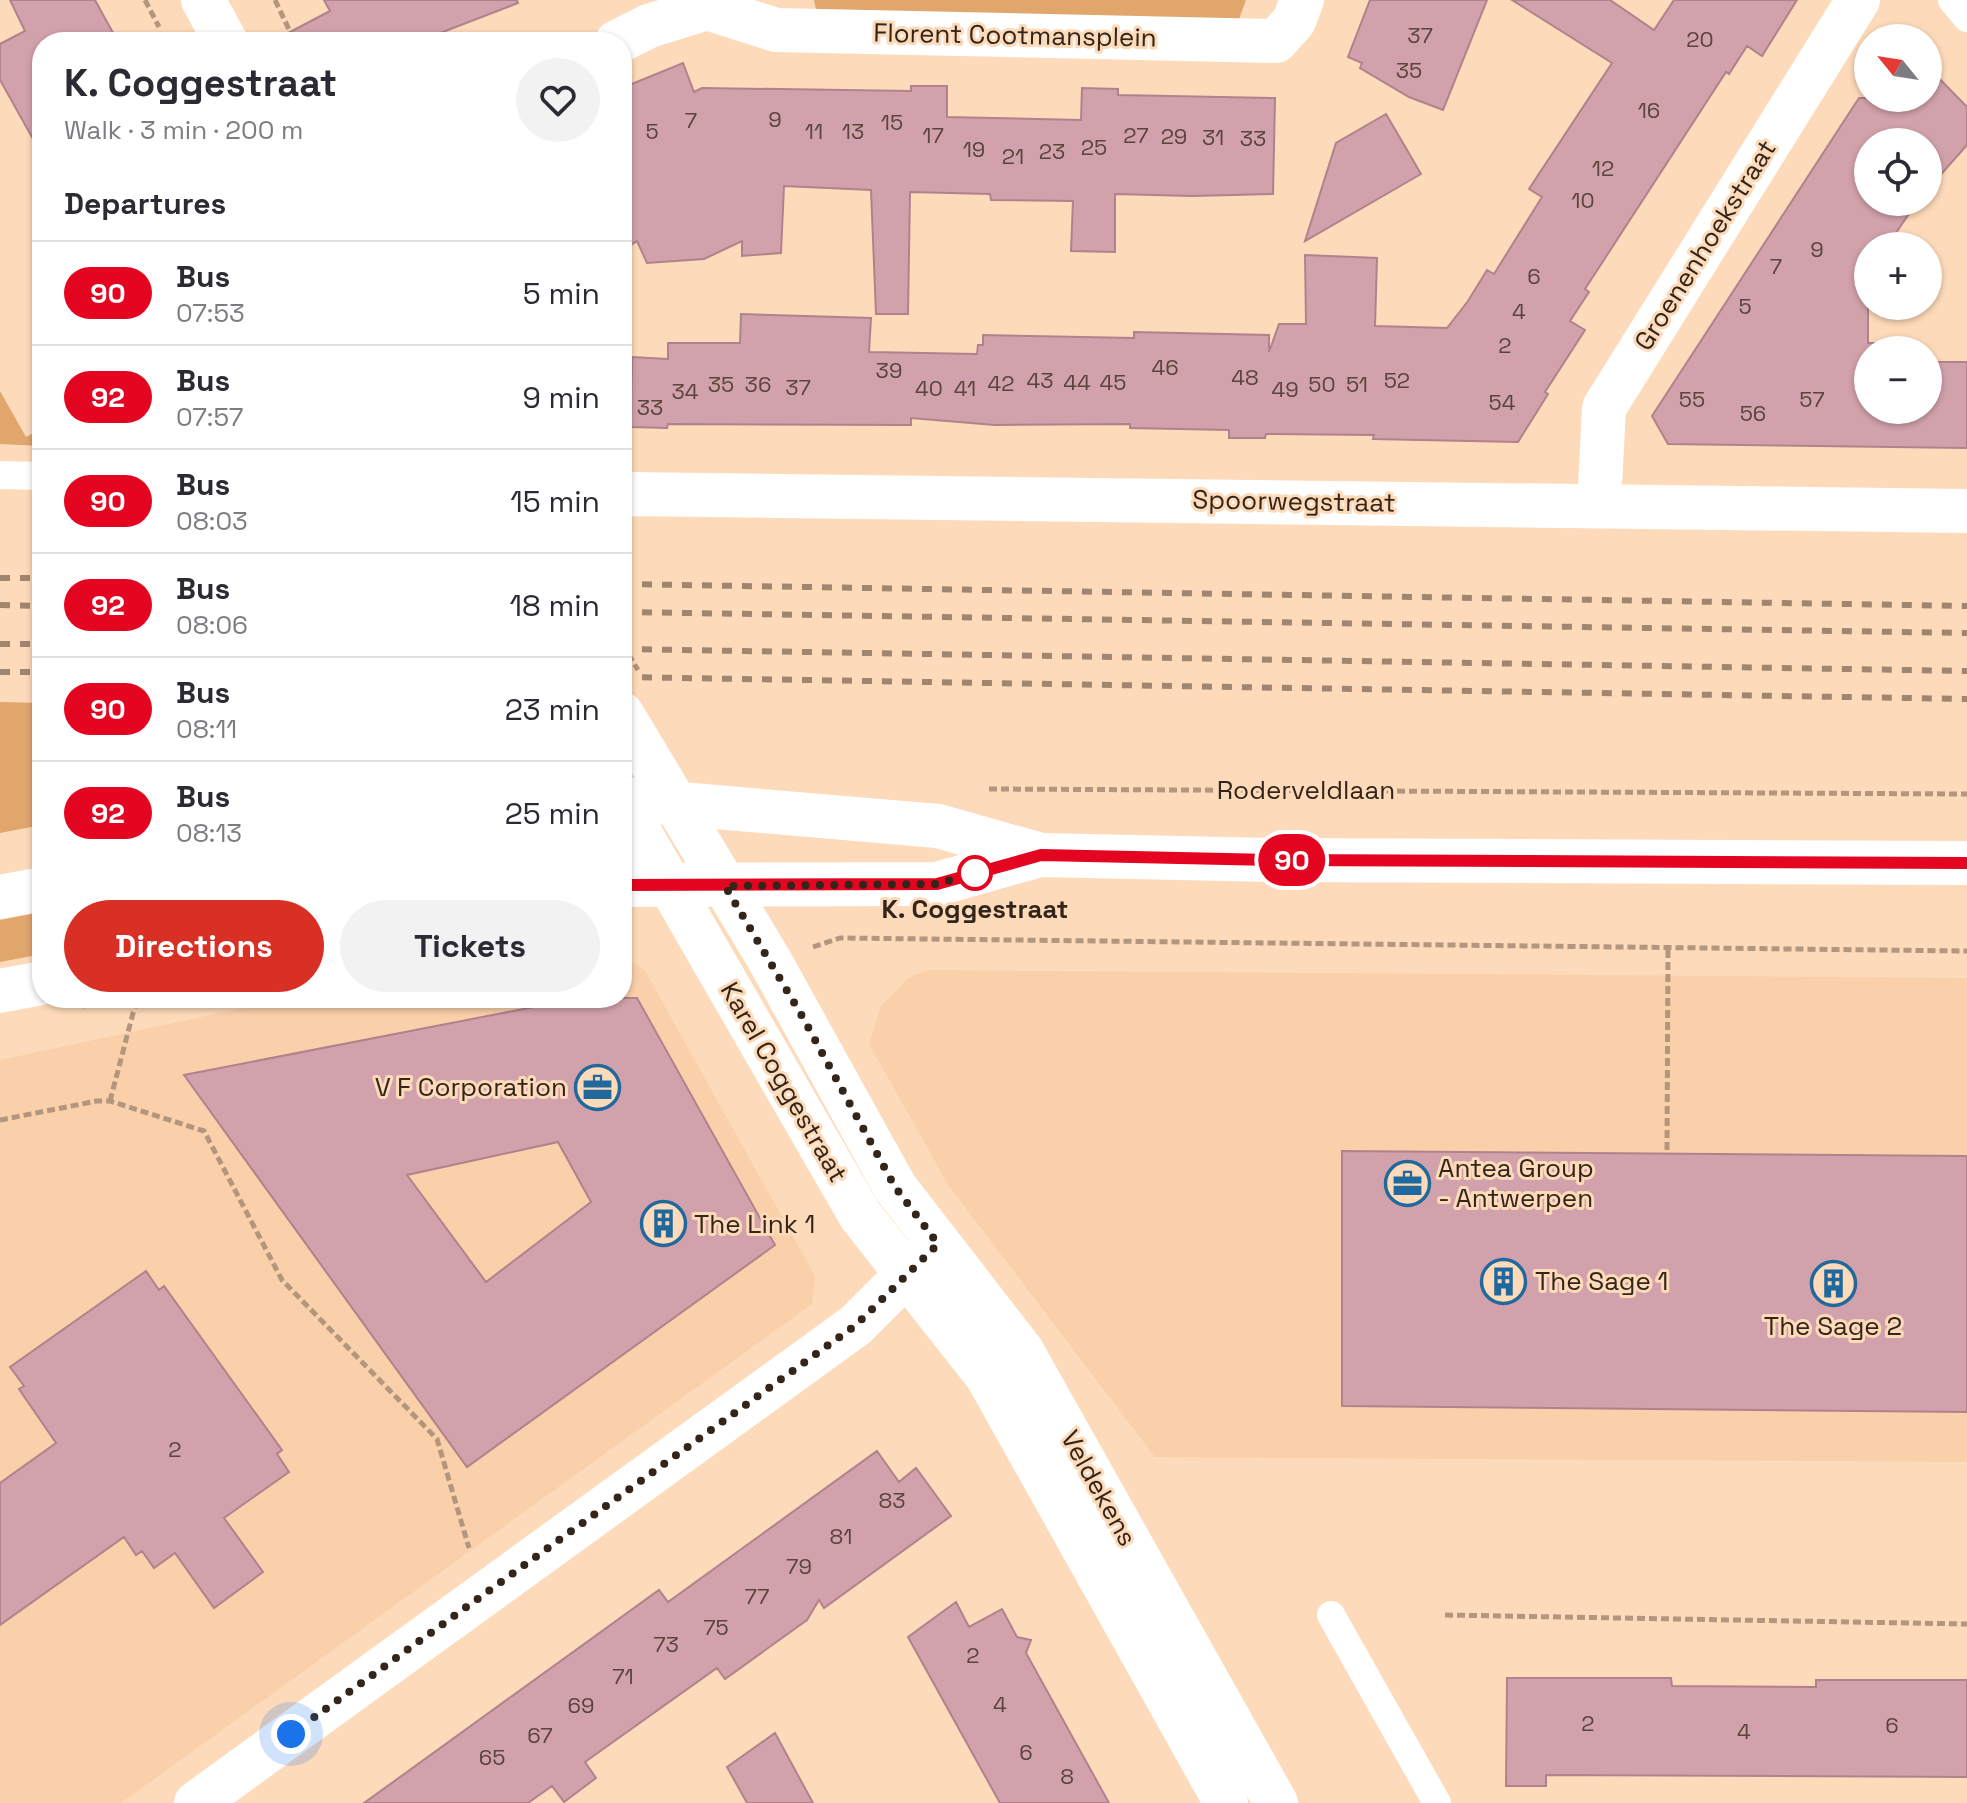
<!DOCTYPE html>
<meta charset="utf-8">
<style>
body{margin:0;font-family:"Space Grotesk",sans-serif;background:#f2f2f3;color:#2b2b33;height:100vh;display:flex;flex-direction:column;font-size:30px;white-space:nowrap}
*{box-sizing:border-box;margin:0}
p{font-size:26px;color:#7c7c81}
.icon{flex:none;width:44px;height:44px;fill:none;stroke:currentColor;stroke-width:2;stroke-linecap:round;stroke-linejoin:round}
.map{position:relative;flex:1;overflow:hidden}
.details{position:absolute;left:32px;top:32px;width:600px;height:976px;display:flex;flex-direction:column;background:#fff;border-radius:32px;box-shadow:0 2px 6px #0004}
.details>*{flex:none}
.badge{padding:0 16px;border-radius:26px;font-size:28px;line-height:52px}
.needle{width:52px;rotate:300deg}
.tools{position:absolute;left:1854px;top:24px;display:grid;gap:16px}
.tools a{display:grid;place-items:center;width:88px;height:88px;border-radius:50%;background:#fff;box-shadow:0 2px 6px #0004;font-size:40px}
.you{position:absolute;width:40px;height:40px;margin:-20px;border:6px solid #fff;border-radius:50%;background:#1a73e8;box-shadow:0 0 0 12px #1a73e833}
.map>.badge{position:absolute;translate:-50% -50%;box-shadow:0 0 0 4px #fff}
h2{padding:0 32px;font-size:30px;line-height:72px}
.round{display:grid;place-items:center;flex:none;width:84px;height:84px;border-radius:42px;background:#f2f2f3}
.headline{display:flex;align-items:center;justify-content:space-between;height:136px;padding:0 32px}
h1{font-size:38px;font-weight:800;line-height:60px}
.action{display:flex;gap:16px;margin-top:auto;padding:16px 32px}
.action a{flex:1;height:92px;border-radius:48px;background:#d93025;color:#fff;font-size:32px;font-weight:800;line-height:92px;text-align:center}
.action a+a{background:#f2f2f3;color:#2b2b33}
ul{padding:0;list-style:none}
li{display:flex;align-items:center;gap:24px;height:104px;padding:0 32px;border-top:2px solid #e1e1e2}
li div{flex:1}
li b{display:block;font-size:30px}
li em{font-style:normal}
li .badge{min-width:88px;font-weight:700;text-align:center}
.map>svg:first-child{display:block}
.built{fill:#fad0aa}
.green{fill:#e0a66c}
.building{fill:#d2a2ac;stroke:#b0828c;stroke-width:2;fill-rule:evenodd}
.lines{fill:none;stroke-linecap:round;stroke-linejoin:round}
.path{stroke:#b2967d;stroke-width:5;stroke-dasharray:8 4;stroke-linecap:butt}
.lane{stroke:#fff;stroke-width:28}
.street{stroke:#fff;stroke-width:44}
.secondary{stroke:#fff;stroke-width:44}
.rail{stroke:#a0866f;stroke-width:6;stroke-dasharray:10 10;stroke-linecap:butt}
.line-casing{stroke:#fff;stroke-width:18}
.line{stroke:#e40521;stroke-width:12}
.walk{stroke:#332519;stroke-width:8;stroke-dasharray:0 14.4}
.stop-dot{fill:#fff;stroke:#e40521;stroke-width:4}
.labels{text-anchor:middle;stroke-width:6;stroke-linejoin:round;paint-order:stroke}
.number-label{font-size:22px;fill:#5b443e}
.street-label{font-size:26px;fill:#332519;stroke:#fddab9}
.stop-label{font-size:26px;font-weight:bold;fill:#332519;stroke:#fddab9}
.poi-label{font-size:26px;fill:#332519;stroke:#fddab9;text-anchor:start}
</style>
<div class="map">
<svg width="1967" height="1803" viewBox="0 0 1967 1803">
<rect width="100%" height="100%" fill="#fddab9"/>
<path class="built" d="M622 956 644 969 815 1276 812 1304 121 1803H0V1060L290 998H622Z
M928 970 1967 978V1462L1155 1457 949 1186 869 1044 881 1006 908 978Z"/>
<path class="green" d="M814 0H1246L1239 19 817 14Z
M0 391 26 437 42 428V446L0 444Z
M0 702 42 703V825L0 833Z
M42 912V954L0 962V920Z"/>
<path class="building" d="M10 0H95L118 42H42V155L0 80V44L25 31Z
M324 0H517L518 3 417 42H271L330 11Z
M1370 0H1487L1443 110 1409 97 1360 68 1362 63 1348 57Z
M1512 0H1610L1654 30 1674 0H1797L1762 56 1747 46 1729 74 1726 72 1585 289 1589 292 1570 321 1585 330 1545 392 1548 394 1518 442 1373 439 1374 435 1266 434 1265 438H1229V430L1130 428V424L995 425 911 418V425L668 424 667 428 631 427 632 357 668 359V343H740L741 314 871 318 869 352 977 354 978 345H983V335L1134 338V332L1269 335V352L1279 324H1306L1305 255 1377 258 1375 326 1447 328 1468 301 1487 270 1494 274 1542 197 1529 189 1612 63Z
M683 63 694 92 702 88 911 91V86H947V117L1081 120 1082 88 1118 89V95L1275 98 1273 194 1192 196 1115 194V252L1071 251 1073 201 991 200 990 194 910 192 908 314H876L871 190 784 186 781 253 742 256V241L704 259 647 263 637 241 622 251V88Z
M1928 67 1967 107V145L1928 189V142H1868V202H1917L1887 246H1868V343H1886V350H1868V410H1928V362H1967V448L1668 444 1652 416 1859 98H1928Z
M1386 114 1421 174 1305 241 1336 143Z
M580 998H637L775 1245 467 1467 184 1075ZM558 1142 591 1202 486 1282 407 1175Z
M1342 1151 1967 1156V1412L1342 1406Z
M146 1271 159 1290 164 1286 282 1450 277 1454 289 1472 224 1518 263 1572 214 1608 175 1553 154 1568 142 1551 136 1555 124 1537 0 1625V1483L56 1443 19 1389 24 1386 10 1367Z
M877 1451 899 1482 916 1468 951 1516 824 1608 819 1600 807 1620 725 1679 717 1668 585 1762 596 1778 564 1802 552 1786 528 1803H364L659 1590 668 1602Z
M956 1602 969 1627 1002 1609 1017 1637 1031 1640 1026 1653 1109 1803H1000L908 1637Z
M1507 1678H1671L1672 1686 1816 1687V1680H1967V1777L1546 1775V1786H1506Z
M775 1733 813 1803H747L727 1767Z"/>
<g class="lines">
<path class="path" d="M145 0 159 27
M275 0 295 42
M622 644 638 670
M989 789 1967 794
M813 947 840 938 1967 951
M83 1006 126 998
M110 1101 137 998
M0 1120 97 1101H110L204 1131 282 1280 437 1439 469 1548
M1667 1150 1668 948
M1445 1615 1967 1624"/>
<path class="lane" d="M1952 0 1967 18
M0 475 42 476
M1331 1615 1437 1803"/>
<path class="street" d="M203 0 226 42
M617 42 649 26 707 8 776 30 1276 41 1294 21 1302 0
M622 497 628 494 1967 511
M1599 505 1604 408 1858 0
M622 714 770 961 895 1187 1022 1351 1276 1803
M622 802 860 1215 987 1376 1226 1803
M196 1803 856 1325 926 1255"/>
<path class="secondary" d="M622 799 938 826 1041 855 1277 860 1967 863
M622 885 937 884 1040 855
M0 897 42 889
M0 991 42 983"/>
<path class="rail" d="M0 578H42
M622 584 1967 606
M0 605 42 606
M622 612 1967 633
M0 644H42
M622 649 1967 671
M0 672H42
M622 677 1967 699"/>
</g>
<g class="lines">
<defs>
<path id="line" d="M622 885 937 884 1041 855 1277 860 1967 863"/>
</defs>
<use href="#line" class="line-casing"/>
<use href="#line" class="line"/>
<path class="walk" d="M291 1734 856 1325 938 1244 895 1187 802 1016 725 886 937 884 975 873"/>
</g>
<defs>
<symbol id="office-ring" viewBox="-11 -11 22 22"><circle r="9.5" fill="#fddab9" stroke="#21699d" stroke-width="1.5"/><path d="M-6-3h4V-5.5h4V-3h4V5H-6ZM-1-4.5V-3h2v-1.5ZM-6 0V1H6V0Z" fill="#21699d"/></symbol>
<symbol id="building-ring" viewBox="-11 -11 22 22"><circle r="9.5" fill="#fddab9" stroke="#21699d" stroke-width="1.5"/><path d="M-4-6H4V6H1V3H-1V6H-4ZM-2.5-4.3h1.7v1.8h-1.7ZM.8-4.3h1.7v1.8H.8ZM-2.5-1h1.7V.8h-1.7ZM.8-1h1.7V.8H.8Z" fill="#21699d"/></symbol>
</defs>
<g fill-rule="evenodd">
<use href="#office-ring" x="572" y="1062" width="51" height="51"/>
<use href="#office-ring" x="1382" y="1158" width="51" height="51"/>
<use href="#building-ring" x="638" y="1198" width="51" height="51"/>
<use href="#building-ring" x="1478" y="1256" width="51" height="51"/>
<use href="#building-ring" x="1808" y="1258" width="51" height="51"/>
</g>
<circle class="stop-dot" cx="975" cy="873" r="16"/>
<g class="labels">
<g class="number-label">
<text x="1420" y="43">37</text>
<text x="1700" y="47">20</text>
<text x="1409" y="78">35</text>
<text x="1649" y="118">16</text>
<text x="775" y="127">9</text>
<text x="691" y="128">7</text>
<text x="892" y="130">15</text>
<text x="652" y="139">5</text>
<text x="814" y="139">11</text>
<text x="853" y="139">13</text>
<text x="933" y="143">17</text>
<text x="1136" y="143">27</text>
<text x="1174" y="144">29</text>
<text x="1213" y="145">31</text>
<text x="1253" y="146">33</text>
<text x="1094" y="155">25</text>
<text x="974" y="157">19</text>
<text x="1052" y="159">23</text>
<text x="1013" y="164">21</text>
<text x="1603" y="176">12</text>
<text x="1583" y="208">10</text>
<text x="1817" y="257">9</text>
<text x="1776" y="274">7</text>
<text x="1534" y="284">6</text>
<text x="1745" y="314">5</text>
<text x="1519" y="319">4</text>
<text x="1505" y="353">2</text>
<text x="1165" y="375">46</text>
<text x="889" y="378">39</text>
<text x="1245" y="385">48</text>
<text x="1040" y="388">43</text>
<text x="1397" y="388">52</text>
<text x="1077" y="390">44</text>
<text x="1113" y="390">45</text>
<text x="1001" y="391">42</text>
<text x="721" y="392">35</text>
<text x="758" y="392">36</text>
<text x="1322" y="392">50</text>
<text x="1357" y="392">51</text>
<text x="798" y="395">37</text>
<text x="929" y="396">40</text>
<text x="965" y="396">41</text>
<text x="1285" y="397">49</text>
<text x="685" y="399">34</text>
<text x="1692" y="407">55</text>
<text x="1812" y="407">57</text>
<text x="1502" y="410">54</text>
<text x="650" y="415">33</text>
<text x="1753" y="421">56</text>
<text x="175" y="1457">2</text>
<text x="892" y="1508">83</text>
<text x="841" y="1544">81</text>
<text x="799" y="1574">79</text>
<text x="757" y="1604">77</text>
<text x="716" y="1635">75</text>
<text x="666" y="1652">73</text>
<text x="973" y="1663">2</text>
<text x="623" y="1684">71</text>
<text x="1000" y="1712">4</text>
<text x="581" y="1713">69</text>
<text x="1588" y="1731">2</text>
<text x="1892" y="1733">6</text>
<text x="1744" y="1739">4</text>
<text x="540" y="1743">67</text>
<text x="1026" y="1760">6</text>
<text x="492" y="1765">65</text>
<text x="1067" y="1784">8</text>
</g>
<g class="street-label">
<text transform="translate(1015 35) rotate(1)" y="9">Florent Cootmansplein</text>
<text transform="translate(1705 245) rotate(-58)" y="9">Groenenhoekstraat</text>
<text transform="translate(1294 501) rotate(1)" y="9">Spoorwegstraat</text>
<text x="1306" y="799">Roderveldlaan</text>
<text transform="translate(784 1082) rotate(60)" y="9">Karel Coggestraat</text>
<text transform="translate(1099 1488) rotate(61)" y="9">Veldekens</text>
</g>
<g class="stop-label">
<text x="975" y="918">K. Coggestraat</text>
</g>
<g class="poi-label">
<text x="567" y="1096" text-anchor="end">V F Corporation</text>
<text x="1438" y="1177">Antea Group<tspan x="1438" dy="30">- Antwerpen</tspan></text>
<text x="694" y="1233">The Link 1</text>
<text x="1535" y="1290">The Sage 1</text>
<text x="1833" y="1335" text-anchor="middle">The Sage 2</text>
</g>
</g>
</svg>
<div class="tools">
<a><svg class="needle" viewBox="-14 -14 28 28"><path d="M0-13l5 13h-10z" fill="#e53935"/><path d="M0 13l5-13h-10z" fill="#7c7c81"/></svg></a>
<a><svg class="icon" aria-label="locate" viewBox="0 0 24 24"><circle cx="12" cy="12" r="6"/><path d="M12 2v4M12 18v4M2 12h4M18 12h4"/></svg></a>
<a>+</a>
<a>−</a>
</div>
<div class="you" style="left:291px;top:1734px"></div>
<b class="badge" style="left:1292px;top:860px;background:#e40521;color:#fff">90</b>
<section class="details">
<div class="headline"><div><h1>K. Coggestraat</h1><p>Walk · 3 min · 200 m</p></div><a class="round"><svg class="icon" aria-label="heart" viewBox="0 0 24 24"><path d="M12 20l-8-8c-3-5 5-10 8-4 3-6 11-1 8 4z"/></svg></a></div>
<h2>Departures</h2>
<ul>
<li><span class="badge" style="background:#e40521;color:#fff">90</span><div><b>Bus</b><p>07:53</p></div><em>5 min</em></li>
<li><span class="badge" style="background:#e40521;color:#fff">92</span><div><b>Bus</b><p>07:57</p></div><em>9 min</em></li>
<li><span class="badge" style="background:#e40521;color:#fff">90</span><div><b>Bus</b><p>08:03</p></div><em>15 min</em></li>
<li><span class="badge" style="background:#e40521;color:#fff">92</span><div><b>Bus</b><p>08:06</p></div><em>18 min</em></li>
<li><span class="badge" style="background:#e40521;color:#fff">90</span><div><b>Bus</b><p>08:11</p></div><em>23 min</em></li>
<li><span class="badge" style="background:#e40521;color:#fff">92</span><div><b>Bus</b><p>08:13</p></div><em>25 min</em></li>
</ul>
<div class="action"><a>Directions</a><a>Tickets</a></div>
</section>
</div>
